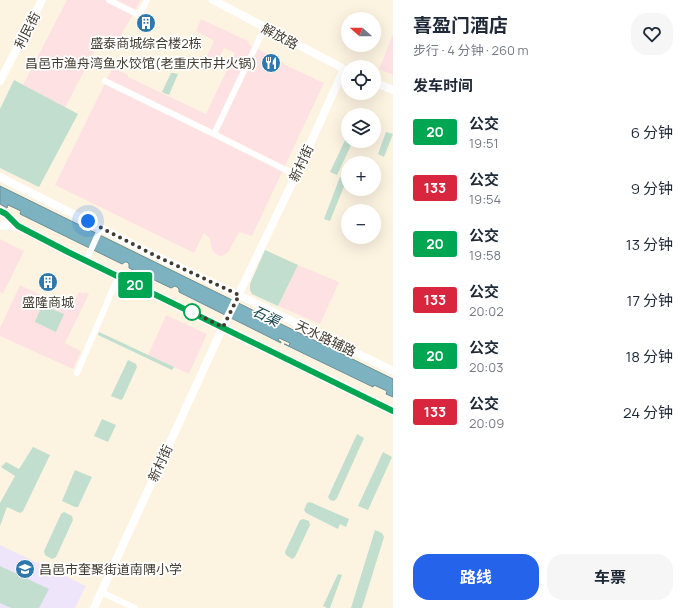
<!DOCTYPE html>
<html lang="zh">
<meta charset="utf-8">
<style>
body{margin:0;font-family:Manrope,"Noto Sans SC",sans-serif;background:#f6f6f7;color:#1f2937;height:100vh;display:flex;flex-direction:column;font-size:15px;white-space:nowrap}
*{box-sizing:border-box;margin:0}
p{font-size:13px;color:#747a83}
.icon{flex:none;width:22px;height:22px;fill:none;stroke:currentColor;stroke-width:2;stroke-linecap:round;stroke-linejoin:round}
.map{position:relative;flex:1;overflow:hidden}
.drawer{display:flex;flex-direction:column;background:#fff;width:300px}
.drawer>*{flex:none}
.badge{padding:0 8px;border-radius:3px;font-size:14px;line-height:26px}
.needle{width:26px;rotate:291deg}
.fabs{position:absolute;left:341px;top:12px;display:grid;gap:8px}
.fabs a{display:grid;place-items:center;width:40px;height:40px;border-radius:50%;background:#fff;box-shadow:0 4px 16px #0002;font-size:20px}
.you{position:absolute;width:20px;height:20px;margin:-10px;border:3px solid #fff;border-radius:50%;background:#1a73e8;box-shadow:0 0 0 6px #1a73e833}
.map>.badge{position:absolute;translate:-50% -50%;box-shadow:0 0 0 2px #fff}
h2{padding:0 20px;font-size:15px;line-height:36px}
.round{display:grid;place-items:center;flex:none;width:42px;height:42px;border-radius:16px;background:#f6f6f7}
.head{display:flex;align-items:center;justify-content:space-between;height:68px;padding:0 20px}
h1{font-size:19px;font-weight:700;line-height:30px}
.action{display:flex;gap:8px;margin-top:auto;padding:8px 20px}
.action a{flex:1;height:46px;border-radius:16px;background:#2563eb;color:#fff;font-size:16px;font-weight:700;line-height:46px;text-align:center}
.action a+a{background:#f6f6f7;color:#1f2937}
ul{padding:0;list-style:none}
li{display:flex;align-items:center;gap:12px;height:56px;padding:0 20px}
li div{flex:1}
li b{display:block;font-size:15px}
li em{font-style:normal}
li .badge{min-width:44px;font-weight:700;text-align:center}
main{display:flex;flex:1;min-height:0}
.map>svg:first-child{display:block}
.commercial{fill:#fee2e3}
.education{fill:#efe5fa}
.green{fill:#c1dece}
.water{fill:#7db2c0;stroke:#6b8f95}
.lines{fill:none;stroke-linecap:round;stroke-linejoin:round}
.minor{stroke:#fff;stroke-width:6}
.tertiary{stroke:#fff;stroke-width:8}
.secondary{stroke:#fff;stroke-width:9}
.line-casing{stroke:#fff;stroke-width:9}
.line{stroke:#00a651;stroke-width:6}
.walk{stroke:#423c30;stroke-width:4;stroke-dasharray:0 7.2}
.stop-dot{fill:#fff;stroke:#00a651;stroke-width:2}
.labels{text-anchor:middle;stroke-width:3.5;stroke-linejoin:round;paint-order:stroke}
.street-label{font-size:13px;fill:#423c30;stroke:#fff}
.poi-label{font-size:13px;fill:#423c30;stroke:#fff}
.water-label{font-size:14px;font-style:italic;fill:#10404b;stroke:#fff}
</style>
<main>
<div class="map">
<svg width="393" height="608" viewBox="0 0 393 608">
<rect width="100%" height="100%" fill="#fdf3e1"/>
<path class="commercial" d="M67 0H141L117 43 103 35 65 108 23 85Z
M201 19 248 41 250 45 284 63 285 65 324 83 252 236 239 232 229 251 224 255 220 256 216 254 213 251 211 246 210 239 204 233 194 253 55 185 113 67 128 75V77L206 114 235 53 224 48 213 70H211L202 66 214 41 196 31Z
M393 34V75L379 69Z
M0 239 24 251 3 294 0 292Z
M298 265 339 282 320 324 278 306Z
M20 285 70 309 79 292 84 294 85 292 89 294 65 343 81 351 73 369 0 336V328Z
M166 315 207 334 189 374 148 355Z"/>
<path class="education" d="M0 545 86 586 75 608H0Z"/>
<path class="green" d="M171 73H174L178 74 169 95 162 92Z
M14 80 78 114 39 187 0 168V109Z
M386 132 393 134 384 157 378 154Z
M348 134V141H353L337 175 330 172Z
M340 177 347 179 330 221 324 219Z
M265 250 298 265 278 306 252 294 250 290V284Z
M42 305 64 314 56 332 35 322Z
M99 332 174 367 172 370 98 335Z
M128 360 136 364 137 367 123 398 121 400 111 396Z
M102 419 116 425 108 442 94 436Z
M357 434 364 438 337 498 334 501 330 500 328 497Z
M33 447 50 455 23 511 20 513 7 507 0 526V503L15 476 1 467 6 462 19 469Z
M383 452 392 457 368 510 358 506Z
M75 470 92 477 78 507H75L62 501Z
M310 502 349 519 346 527 340 524 338 529 306 513 304 510 307 503Z
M64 512 72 516 73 520 56 557 52 559 45 555 44 551 61 514Z
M303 519 309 521 310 525 295 557 292 559 286 555 285 552 300 520Z
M375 530 382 533 384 537 362 608H351Z
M0 566 49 589 39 608H11L0 603Z
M338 574 342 575 330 608H327L323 606Z"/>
<path class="water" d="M0 186 393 379V397L386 394 387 391 374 385 373 387 284 344H285L289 346 290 343 279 338 278 340 281 342V343L179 292V289L177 287 175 286 171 288 129 268V264L127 262H125L122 264 20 214 21 211 8 205 7 208 0 204Z"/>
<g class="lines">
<path class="minor" d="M109 0 139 15 147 0
M105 81 214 134 296 175
M214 134 265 27
M86 261 99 232
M77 373 118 277
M101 592 135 608"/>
<path class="tertiary" d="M213 0 348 71
M0 81 42 0
M374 82 393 90
M0 177 101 228 156 256 239 295 393 371
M18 226 68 252 393 411
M94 608 223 327 296 175 344 69"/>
<path class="secondary" d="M0 211 6 214 18 226
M0 225 18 226"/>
</g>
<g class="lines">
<defs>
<path id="line" d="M0 211 6 214 18 226 68 252 393 411"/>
</defs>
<use href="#line" class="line-casing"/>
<use href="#line" class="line"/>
<path class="walk" d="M88 221 156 256 239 295 223 327 192 312"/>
</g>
<defs>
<symbol id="building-disc" viewBox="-11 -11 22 22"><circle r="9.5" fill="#2e78ac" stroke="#fff"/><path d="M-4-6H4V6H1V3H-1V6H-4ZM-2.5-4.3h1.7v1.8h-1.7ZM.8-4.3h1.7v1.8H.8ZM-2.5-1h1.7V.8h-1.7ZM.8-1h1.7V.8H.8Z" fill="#fff"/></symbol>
<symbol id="restaurant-disc" viewBox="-11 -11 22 22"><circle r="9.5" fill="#2e78ac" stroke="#fff"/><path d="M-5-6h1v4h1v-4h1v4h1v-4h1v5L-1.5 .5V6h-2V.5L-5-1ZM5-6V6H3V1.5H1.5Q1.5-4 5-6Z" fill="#fff"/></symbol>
<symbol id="school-disc" viewBox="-11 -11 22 22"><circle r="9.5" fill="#2e78ac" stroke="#fff"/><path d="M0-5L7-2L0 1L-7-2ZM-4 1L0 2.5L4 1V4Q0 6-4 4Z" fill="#fff"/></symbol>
</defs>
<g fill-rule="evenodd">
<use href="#building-disc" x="135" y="12" width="22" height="22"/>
<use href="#restaurant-disc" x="260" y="52" width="22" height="22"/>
<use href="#building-disc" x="37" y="271" width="22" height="22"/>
<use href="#school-disc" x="14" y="558" width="22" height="22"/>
</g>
<circle class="stop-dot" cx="192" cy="312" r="8"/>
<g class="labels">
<g class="street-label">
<text transform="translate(27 30) rotate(-63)" y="5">利民街</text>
<text transform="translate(280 36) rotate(28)" y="5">解放路</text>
<text transform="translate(301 163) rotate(-65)" y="5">新村街</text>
<text transform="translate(326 338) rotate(26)" y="5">天水路辅路</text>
<text transform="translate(160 463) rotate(-65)" y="5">新村街</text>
</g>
<g class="poi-label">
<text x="146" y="48">盛泰商城综合楼2栋</text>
<text x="257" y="68" text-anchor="end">昌邑市渔舟湾鱼水饺馆(老重庆市井火锅)</text>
<text x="48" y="307">盛隆商城</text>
<text x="39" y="574" text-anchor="start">昌邑市奎聚街道南隅小学</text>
</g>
<g class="water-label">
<text transform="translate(266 316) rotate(26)" y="5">石渠</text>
</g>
</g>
</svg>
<div class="fabs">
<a><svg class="needle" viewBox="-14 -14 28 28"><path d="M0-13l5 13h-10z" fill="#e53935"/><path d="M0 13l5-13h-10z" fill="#747a83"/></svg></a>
<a><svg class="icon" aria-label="locate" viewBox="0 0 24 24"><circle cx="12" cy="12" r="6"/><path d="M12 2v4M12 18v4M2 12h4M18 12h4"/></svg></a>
<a><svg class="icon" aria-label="layers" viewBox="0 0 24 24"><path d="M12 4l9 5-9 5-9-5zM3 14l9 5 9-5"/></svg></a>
<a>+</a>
<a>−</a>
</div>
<div class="you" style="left:88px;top:221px"></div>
<b class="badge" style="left:135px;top:285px;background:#00a651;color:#fff">20</b>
</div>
<section class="drawer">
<div class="head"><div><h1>喜盈门酒店</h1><p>步行 · 4 分钟 · 260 m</p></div><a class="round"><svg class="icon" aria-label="heart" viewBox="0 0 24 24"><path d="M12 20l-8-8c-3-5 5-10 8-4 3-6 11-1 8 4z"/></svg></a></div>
<h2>发车时间</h2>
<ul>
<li><span class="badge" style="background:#00a651;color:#fff">20</span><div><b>公交</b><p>19:51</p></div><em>6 分钟</em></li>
<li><span class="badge" style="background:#d7263d;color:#fff">133</span><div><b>公交</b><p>19:54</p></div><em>9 分钟</em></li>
<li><span class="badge" style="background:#00a651;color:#fff">20</span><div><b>公交</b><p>19:58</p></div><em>13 分钟</em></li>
<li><span class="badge" style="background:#d7263d;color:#fff">133</span><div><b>公交</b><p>20:02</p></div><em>17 分钟</em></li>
<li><span class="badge" style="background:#00a651;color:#fff">20</span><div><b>公交</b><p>20:03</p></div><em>18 分钟</em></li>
<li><span class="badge" style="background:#d7263d;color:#fff">133</span><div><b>公交</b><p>20:09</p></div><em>24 分钟</em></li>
</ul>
<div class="action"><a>路线</a><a>车票</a></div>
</section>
</main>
